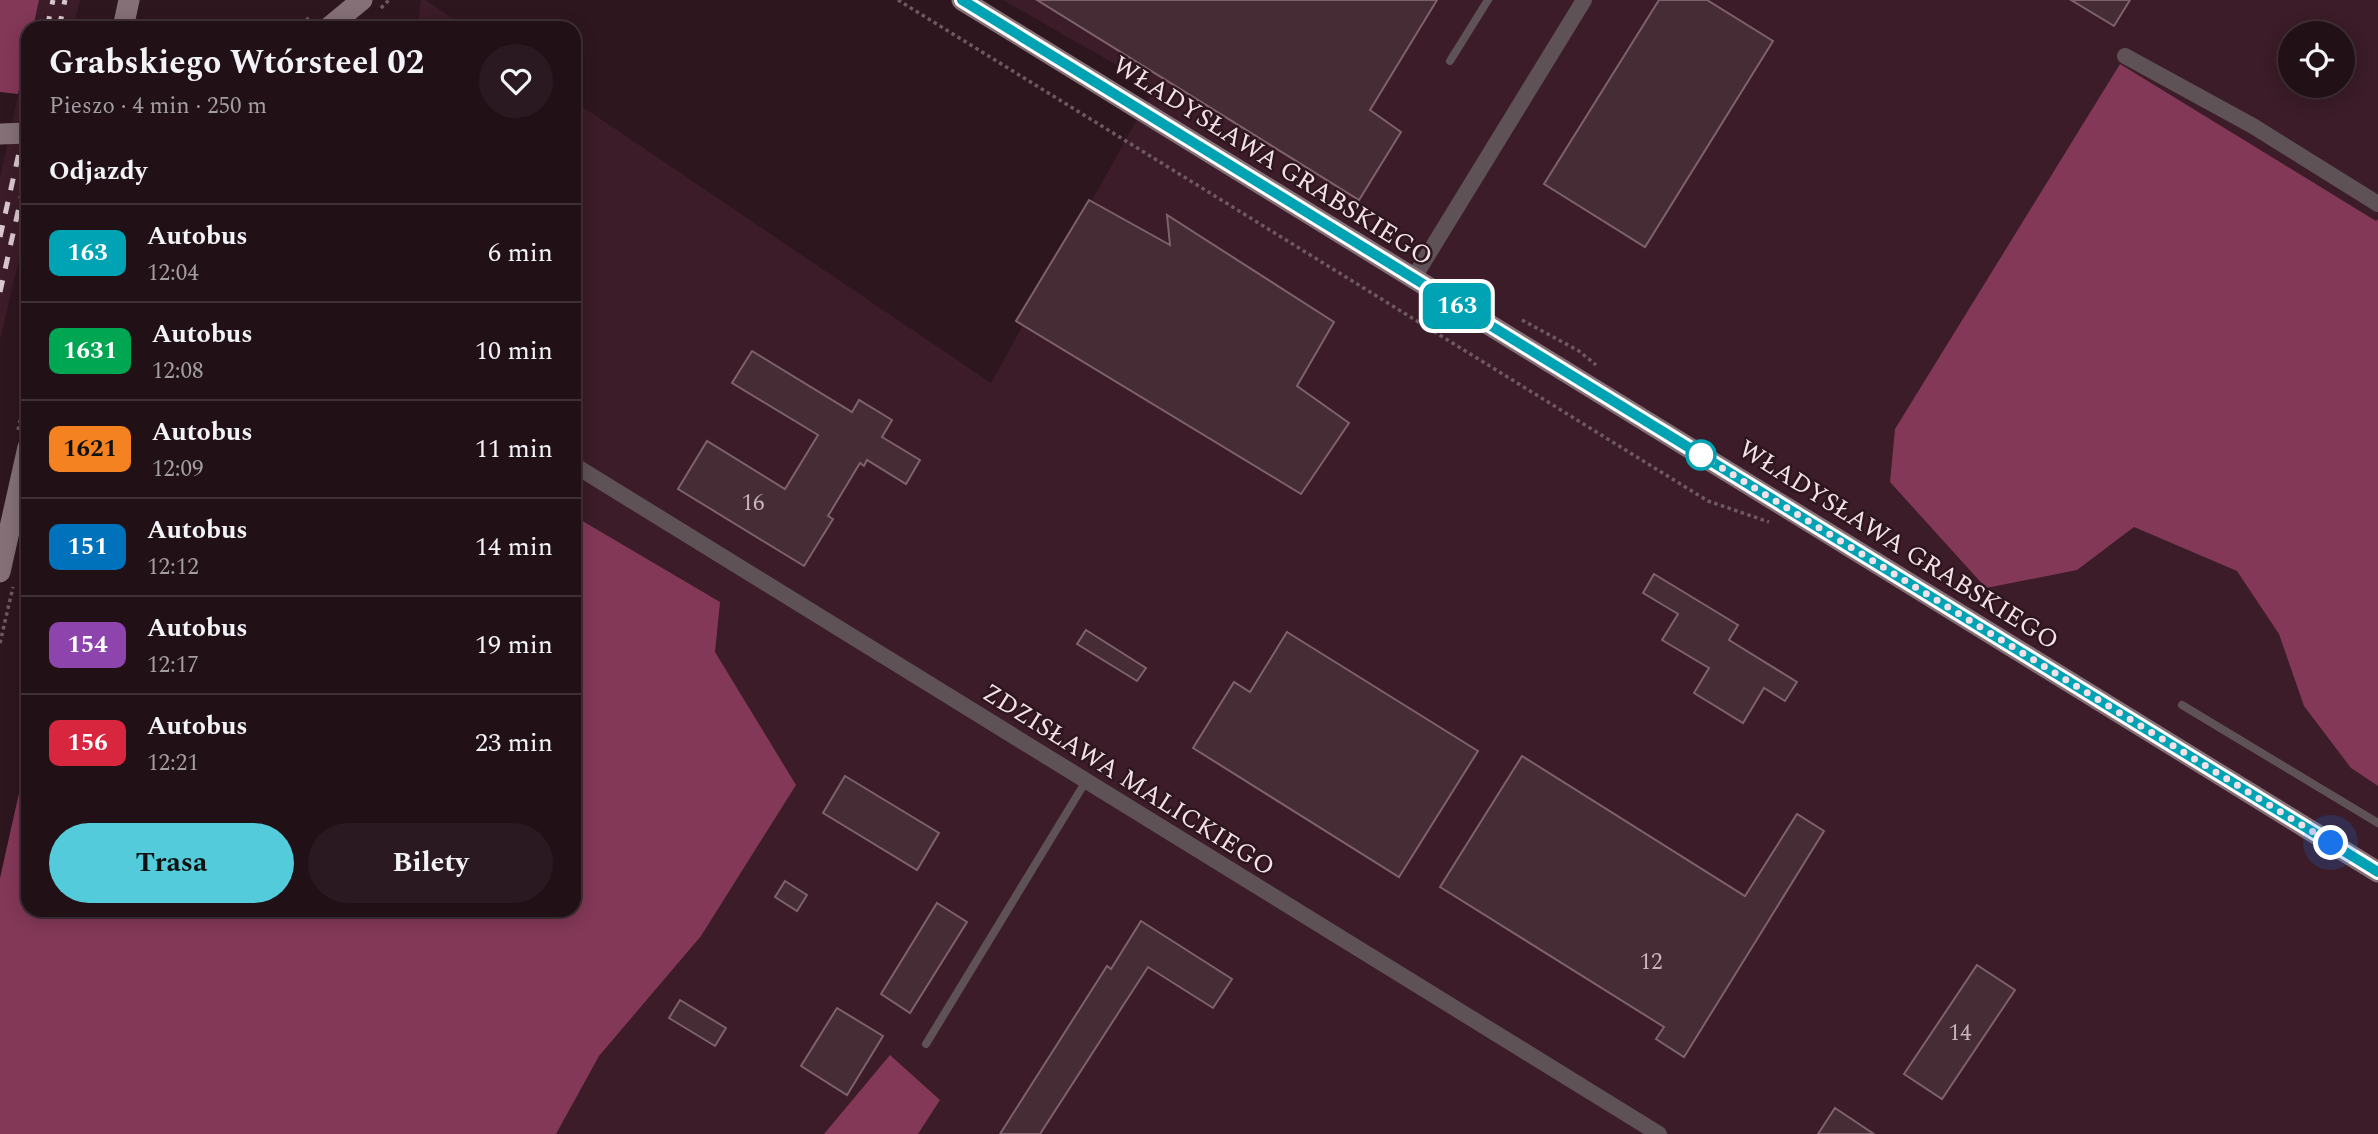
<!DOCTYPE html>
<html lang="pl">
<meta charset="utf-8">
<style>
body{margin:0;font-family:Spectral,serif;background:#2a1920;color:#f1f3f6;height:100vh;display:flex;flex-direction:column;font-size:26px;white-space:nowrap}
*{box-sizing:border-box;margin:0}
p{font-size:23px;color:#a29da1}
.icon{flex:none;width:38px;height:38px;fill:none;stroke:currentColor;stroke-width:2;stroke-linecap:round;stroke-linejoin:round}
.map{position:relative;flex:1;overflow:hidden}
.sheet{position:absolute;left:21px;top:21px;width:560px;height:896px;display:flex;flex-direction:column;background:#221017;border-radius:21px;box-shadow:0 4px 18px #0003,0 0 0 2px #3f3036}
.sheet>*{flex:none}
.badge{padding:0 14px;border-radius:10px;font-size:24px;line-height:46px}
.buttons{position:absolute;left:2278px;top:21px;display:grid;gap:14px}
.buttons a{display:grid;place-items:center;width:77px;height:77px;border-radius:50%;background:#221017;box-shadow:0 4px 18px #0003,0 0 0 2px #3f3036;font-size:35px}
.you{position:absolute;width:35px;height:35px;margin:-18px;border:5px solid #fff;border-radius:50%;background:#1a73e8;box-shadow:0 0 0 10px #1a73e833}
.map>.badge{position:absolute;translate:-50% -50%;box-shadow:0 0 0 4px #fff}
h2{padding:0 28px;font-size:26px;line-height:63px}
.round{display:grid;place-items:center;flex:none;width:74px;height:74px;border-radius:37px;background:#2a1920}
.headline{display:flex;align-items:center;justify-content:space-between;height:119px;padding:0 28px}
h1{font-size:33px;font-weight:700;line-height:52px}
.cta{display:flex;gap:14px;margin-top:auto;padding:14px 28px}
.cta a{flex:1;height:80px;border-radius:42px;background:#53cbda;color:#111;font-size:28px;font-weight:700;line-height:80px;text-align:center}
.cta a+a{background:#2a1920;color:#f1f3f6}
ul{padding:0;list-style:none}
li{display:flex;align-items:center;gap:21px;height:98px;padding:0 28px;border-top:2px solid #3f3036}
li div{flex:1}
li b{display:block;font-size:26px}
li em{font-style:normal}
li .badge{min-width:77px;font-weight:700;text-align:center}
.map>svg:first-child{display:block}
.built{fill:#3b1c28;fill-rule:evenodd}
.forest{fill:#833857}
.building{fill:#462c35;stroke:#7e616b;stroke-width:2}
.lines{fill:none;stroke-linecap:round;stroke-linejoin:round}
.path{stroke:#6f5961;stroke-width:3.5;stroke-dasharray:3.5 3.5;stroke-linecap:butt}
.lane{stroke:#5f5257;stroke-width:8}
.street{stroke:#5f5257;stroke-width:16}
.secondary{stroke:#847076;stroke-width:21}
.rail{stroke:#dac7ce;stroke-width:5;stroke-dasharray:12 12;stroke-linecap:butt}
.line-casing{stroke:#fff;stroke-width:16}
.line{stroke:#00a3b4;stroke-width:10}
.walk{stroke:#f3e1e7;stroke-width:7;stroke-dasharray:0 12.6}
.stop-dot{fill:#fff;stroke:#00a3b4;stroke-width:3.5}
.labels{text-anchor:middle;stroke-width:5;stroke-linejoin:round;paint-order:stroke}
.number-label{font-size:23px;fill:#c8b4ba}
.street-label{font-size:26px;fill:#f3e1e7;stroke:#2e161f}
</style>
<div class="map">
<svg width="2378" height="1134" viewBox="0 0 2378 1134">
<rect width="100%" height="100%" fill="#2e161f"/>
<path class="built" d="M39 0H80L73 28H33Z
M421 0H425L467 28H417Z
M1003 0H2378V1134H267L574 910V101L991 383 1155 87ZM2291 33H2343V86H2291Z
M28 49V221L0 340V178Z"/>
<path class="forest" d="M0 0H39L33 28H28V49L18 94 0 92Z
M2120 64 2376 221 2378 219V786L2351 768 2304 706 2279 634 2237 571 2134 527 2077 570 1986 588 1890 482 1895 429Z
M574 516 720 602 715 652 796 785 701 936 599 1056 556 1134H0V878L28 753V910H574Z
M890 1055 940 1100 918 1134H824Z"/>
<path class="building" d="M1037 0H1437L1370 110 1401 132 1359 200Z
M1659 0H1707L1773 41 1645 247 1544 184Z
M2071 0H2130L2114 26Z
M1089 200 1170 245 1167 215 1334 322 1297 386 1349 423 1301 494 1016 321Z
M752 351 852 412 859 400 892 420 882 437 920 460 906 484 867 460 864 466 860 463 828 516 833 519 804 566 678 489 707 441 785 489 818 435 732 383Z
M1654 574 1738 625 1729 640 1797 682 1785 701 1764 688 1743 723 1694 693 1709 668 1662 640 1678 614 1643 593Z
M1086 630 1146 668 1137 681 1077 644Z
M1287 632 1478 751 1399 877 1193 748 1234 682 1250 692Z
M1522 756 1745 896 1797 814 1824 831 1684 1057 1656 1039 1664 1027 1440 887Z
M845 776 939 833 917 870 823 813Z
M785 881 807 895 797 911 775 897Z
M937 903 967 922 910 1013 881 994Z
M1141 921 1232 979 1213 1008 1148 967 1040 1134H1000L1107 966 1111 969Z
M1977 965 2015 990 1942 1099 1904 1074Z
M680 1000 726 1028 715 1046 669 1018Z
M837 1008 883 1036 847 1095 801 1066Z
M1835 1108 1874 1134H1818Z"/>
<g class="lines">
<path class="path" d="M898 0 1708 501 1769 522
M381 8 389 0
M295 28 309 18
M1522 320 1579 351 1596 365
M18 430 28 385
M0 643 13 587"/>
<path class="lane" d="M1450 61 1488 0
M2182 705 2378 823
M926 1044 1086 781"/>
<path class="street" d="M2125 56 2253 126 2378 204
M1413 279 1584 0
M574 465 1659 1134"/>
<path class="secondary" d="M962 0 2378 872
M123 28 129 0
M328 28 362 0
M0 134 28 133
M0 572 28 447"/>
<path class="rail" d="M47 28 53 0
M59 28 65 0
M0 237 28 113
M0 292 28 167"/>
</g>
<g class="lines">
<defs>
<path id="line" d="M962 0 2378 872"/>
</defs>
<use href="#line" class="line-casing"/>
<use href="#line" class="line"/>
<path class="walk" d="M1701 455 2331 843"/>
</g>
<circle class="stop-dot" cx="1701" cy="455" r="14"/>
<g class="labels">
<g class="number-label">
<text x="753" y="510">16</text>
<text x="1651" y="969">12</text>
<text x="1960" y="1040">14</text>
</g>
<g class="street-label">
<text transform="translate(1273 160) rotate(32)" y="9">WŁADYSŁAWA GRABSKIEGO</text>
<text transform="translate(1899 544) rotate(32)" y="9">WŁADYSŁAWA GRABSKIEGO</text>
<text transform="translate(1129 779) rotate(32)" y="9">ZDZISŁAWA MALICKIEGO</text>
</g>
</g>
</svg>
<div class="buttons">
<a><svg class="icon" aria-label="locate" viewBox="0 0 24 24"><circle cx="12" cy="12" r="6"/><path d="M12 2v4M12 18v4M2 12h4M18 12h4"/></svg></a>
</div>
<div class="you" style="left:2331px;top:843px"></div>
<b class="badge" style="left:1457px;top:306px;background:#00a3b4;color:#fff">163</b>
<section class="sheet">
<div class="headline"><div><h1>Grabskiego Wtórsteel 02</h1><p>Pieszo · 4 min · 250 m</p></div><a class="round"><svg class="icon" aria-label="heart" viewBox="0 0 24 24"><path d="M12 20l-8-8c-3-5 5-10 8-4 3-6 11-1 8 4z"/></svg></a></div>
<h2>Odjazdy</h2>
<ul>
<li><span class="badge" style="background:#00a3b4;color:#fff">163</span><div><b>Autobus</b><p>12:04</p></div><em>6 min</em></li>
<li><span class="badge" style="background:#00a651;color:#fff">1631</span><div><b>Autobus</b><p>12:08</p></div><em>10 min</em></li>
<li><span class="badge" style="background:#f58220;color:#111">1621</span><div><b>Autobus</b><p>12:09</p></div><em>11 min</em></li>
<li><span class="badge" style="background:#0072bc;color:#fff">151</span><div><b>Autobus</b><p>12:12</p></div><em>14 min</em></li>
<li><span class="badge" style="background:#8e44ad;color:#fff">154</span><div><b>Autobus</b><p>12:17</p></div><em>19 min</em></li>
<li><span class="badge" style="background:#d7263d;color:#fff">156</span><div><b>Autobus</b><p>12:21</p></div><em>23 min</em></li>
</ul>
<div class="cta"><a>Trasa</a><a>Bilety</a></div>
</section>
</div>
